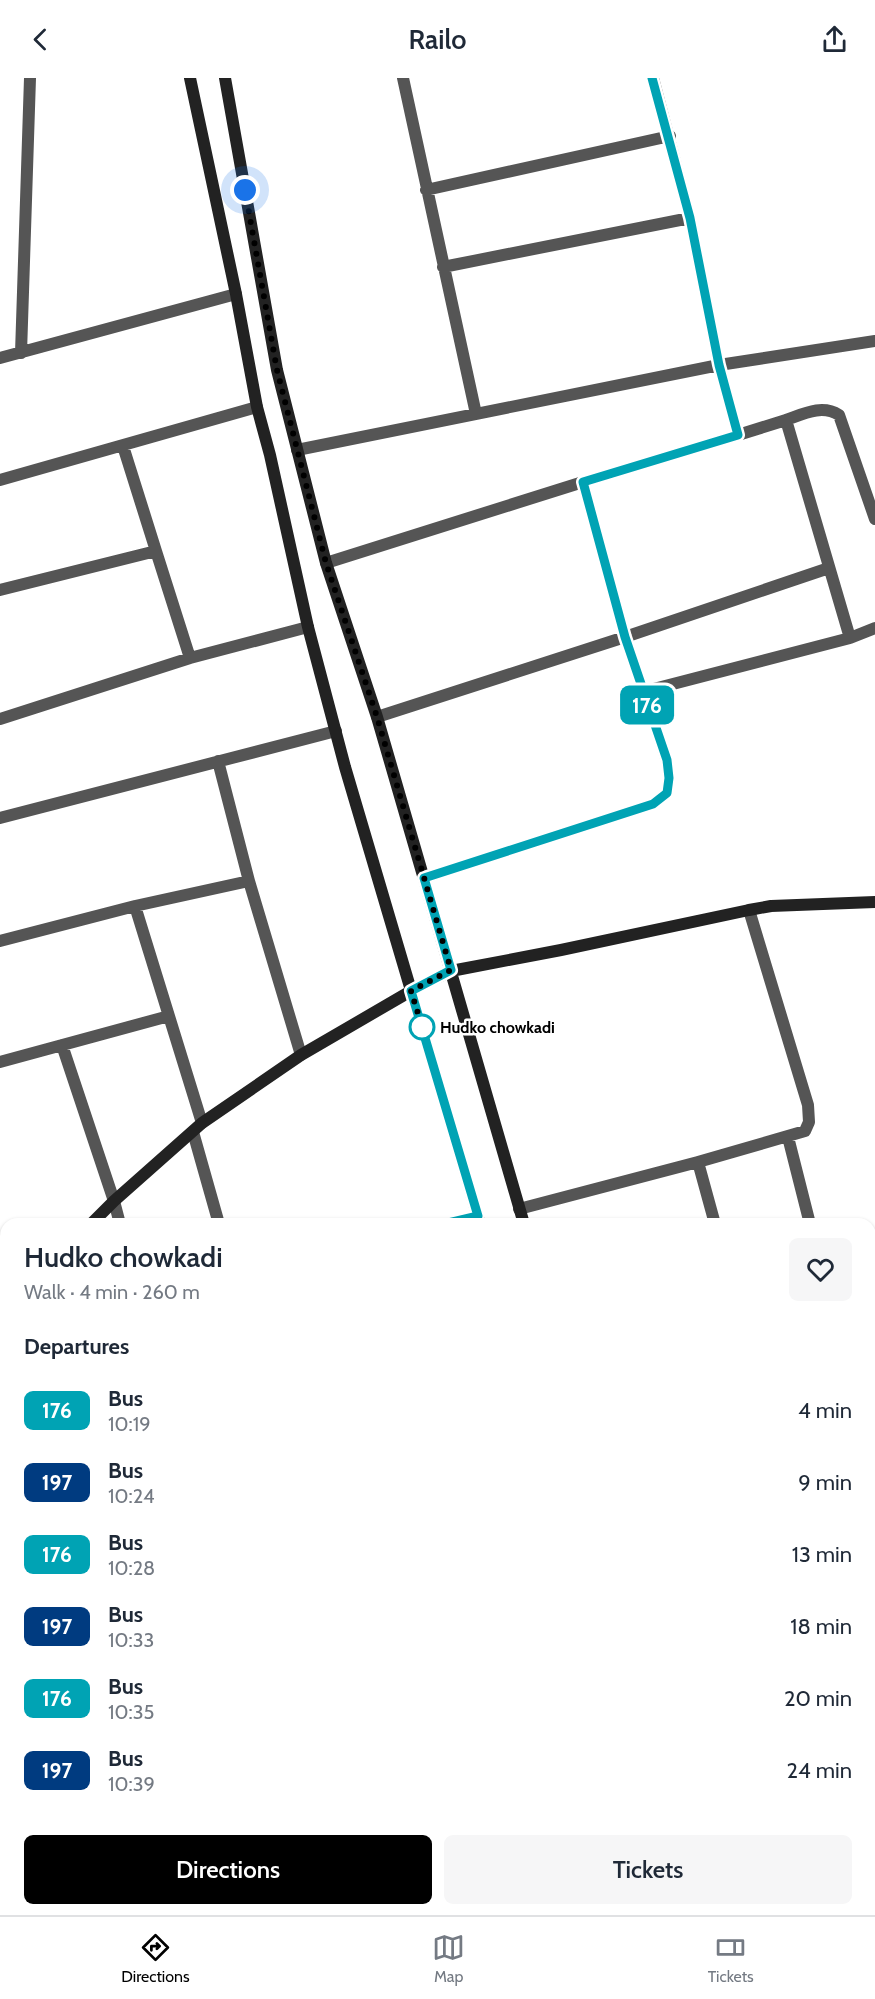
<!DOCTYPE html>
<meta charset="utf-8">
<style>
body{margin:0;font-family:Cabin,sans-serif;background:#f6f6f7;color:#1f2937;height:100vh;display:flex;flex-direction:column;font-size:22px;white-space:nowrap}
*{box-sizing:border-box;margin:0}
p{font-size:20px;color:#747a83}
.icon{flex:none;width:33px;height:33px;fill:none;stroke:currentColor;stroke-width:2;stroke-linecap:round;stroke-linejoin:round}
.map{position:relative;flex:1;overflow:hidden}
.sheet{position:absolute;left:0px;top:1140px;width:876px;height:698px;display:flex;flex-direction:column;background:#fff;border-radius:18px 18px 0 0;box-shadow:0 2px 4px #0004}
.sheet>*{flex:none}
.badge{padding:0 12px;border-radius:9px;font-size:21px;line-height:39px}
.you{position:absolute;width:30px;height:30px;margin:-15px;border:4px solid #fff;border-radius:50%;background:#1a73e8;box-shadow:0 0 0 9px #1a73e833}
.map>.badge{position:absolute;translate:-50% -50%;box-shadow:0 0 0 3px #fff}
h2{padding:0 24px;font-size:22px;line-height:54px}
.round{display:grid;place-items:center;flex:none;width:63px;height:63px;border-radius:9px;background:#f6f6f7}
.head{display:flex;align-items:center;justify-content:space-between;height:102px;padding:0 24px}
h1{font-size:28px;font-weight:600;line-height:45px}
.action{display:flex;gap:12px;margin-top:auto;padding:12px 24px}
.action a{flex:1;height:69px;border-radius:9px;background:#000;color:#fff;font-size:24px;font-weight:600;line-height:69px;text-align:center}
.action a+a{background:#f6f6f7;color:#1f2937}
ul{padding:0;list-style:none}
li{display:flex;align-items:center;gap:18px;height:72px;padding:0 24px}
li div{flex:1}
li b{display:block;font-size:22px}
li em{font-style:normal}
li .badge{min-width:66px;font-weight:700;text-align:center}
header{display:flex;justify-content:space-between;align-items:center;height:78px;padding:0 24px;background:#fff;font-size:27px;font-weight:600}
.dock{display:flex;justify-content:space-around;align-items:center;height:84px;border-top:2px solid #e0e1e3;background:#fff;font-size:16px;color:#747a83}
.dock a{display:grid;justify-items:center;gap:3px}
.dock .active{color:#000}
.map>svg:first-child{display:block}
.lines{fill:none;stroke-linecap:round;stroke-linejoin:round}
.street{stroke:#555;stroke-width:12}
.secondary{stroke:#222;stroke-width:12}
.line-casing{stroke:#fff;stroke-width:14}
.line{stroke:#00a3b4;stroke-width:9}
.walk{stroke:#000;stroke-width:6;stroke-dasharray:0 10.8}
.stop-dot{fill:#fff;stroke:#00a3b4;stroke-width:3}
.labels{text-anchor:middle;stroke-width:5;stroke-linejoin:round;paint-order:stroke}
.stop-label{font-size:16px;font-weight:bold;fill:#000;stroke:#fff;text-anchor:start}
</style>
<header><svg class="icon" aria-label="back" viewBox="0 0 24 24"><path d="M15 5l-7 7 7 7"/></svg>Railo<svg class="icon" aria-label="share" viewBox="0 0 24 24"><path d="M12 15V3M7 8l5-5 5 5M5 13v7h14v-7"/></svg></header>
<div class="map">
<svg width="875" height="1837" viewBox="0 0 875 1837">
<rect width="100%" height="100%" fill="#fff"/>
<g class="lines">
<path class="street" d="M403 0 476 336
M426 112 670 58
M443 189 690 140
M21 275 30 0
M0 280 236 216
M786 342C803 336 822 326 839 337L875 441
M297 372 719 287 690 140 653 0
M0 402 257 329
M156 473 190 580
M326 485 583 404
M0 512 156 473 123 368
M850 560 875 550
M642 614 850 560 786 342 738 357
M377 639 625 559 829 490
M0 641 190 580 308 549
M218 683 249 803
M0 740 336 653
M424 800 653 726 667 715 669 700 667 683 625 559 583 404 738 357 719 287 875 263
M135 828 202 1045
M0 863 135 828 249 803 301 977
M62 967 114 1123 120 1146
M0 984 169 938
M193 1054 219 1146
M788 1059 810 1146
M519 1131 698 1084
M444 1146 478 1138
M715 1146 698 1084 805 1053 809 1044 808 1027 749 832
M0 1178 6 1199
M870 1255 875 1272
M0 1367 6 1393
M870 1445 875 1444
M0 1489H6
M870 1575 875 1573
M0 1621 6 1620
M870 1634 875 1651
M870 1755 875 1754
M104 1832V1837
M525 1832 527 1837
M834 1832 836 1837
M43 1837V1832
M388 1837 409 1832"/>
<path class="secondary" d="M190 0 236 216 257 329 270 377 308 549 345 689 480 1146
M225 0 277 292 326 485 377 639 524 1146
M91 1146 114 1123 202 1045 301 977 411 913 451 893 561 872 749 832 771 828 875 824
M0 1201 6 1199
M682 1832 684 1837
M727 1832 729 1837"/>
</g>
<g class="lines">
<defs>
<path id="line" d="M444 1146 478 1138 411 913 451 892 424 800 653 726 667 715 669 700 667 682 625 559 583 404 738 357 719 287 690 140 652 0"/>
</defs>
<use href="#line" class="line-casing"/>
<use href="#line" class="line"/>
<path class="walk" d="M245 112 277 292 326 485 377 639 451 892 411 913 424 955 422 949"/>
</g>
<circle class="stop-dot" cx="422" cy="949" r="12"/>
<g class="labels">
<g class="stop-label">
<text x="440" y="955">Hudko chowkadi</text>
</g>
</g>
</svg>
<div class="you" style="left:245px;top:112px"></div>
<b class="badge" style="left:647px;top:627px;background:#00a3b4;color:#fff">176</b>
<section class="sheet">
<div class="head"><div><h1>Hudko chowkadi</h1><p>Walk · 4 min · 260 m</p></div><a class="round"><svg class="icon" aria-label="heart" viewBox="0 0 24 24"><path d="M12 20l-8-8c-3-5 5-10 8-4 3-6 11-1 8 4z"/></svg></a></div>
<h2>Departures</h2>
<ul>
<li><span class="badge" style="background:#00a3b4;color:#fff">176</span><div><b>Bus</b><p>10:19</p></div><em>4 min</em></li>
<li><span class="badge" style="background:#003b80;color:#fff">197</span><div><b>Bus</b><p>10:24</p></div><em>9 min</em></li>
<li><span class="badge" style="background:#00a3b4;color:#fff">176</span><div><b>Bus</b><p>10:28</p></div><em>13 min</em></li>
<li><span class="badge" style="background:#003b80;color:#fff">197</span><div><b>Bus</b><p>10:33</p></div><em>18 min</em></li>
<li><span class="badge" style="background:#00a3b4;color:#fff">176</span><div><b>Bus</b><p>10:35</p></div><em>20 min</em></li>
<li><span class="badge" style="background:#003b80;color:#fff">197</span><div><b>Bus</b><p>10:39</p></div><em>24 min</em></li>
</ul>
<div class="action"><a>Directions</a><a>Tickets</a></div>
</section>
</div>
<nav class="dock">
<a class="active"><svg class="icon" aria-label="directions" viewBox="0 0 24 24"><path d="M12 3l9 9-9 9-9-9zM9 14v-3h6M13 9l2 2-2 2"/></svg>Directions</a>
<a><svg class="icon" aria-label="map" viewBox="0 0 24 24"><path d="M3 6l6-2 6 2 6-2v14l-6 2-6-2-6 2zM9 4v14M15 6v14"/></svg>Map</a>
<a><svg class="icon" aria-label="tickets" viewBox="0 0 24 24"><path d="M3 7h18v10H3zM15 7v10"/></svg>Tickets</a>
</nav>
